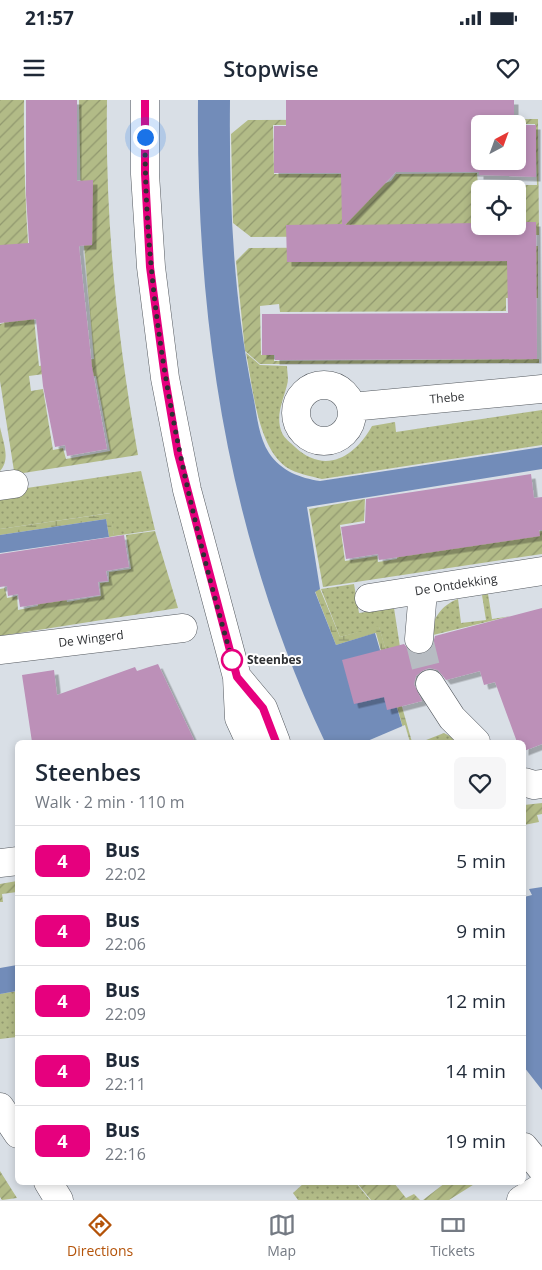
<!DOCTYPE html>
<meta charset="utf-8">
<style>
body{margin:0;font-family:"Open Sans",sans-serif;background:#f6f6f7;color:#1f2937;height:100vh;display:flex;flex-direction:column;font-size:19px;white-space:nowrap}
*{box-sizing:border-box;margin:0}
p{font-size:16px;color:#747a83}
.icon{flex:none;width:28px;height:28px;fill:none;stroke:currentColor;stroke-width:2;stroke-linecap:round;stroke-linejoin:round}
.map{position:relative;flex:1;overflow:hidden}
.details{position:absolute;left:15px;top:640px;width:511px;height:445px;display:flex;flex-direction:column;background:#fff;border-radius:8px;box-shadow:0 2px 8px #0003}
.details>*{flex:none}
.badge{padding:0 10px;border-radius:8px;font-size:18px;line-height:32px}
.needle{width:32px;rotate:41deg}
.tools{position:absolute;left:471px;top:15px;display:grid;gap:10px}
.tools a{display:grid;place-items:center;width:55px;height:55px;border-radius:8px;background:#fff;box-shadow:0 2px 8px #0003;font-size:25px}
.you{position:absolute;width:25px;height:25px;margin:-12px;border:4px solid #fff;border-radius:50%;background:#1a73e8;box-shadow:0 0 0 8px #1a73e833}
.map>.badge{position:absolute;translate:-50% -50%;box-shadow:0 0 0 2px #fff}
.round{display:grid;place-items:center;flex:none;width:52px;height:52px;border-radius:8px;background:#f6f6f7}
.overview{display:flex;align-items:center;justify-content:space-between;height:85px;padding:0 20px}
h1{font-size:24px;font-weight:600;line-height:38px}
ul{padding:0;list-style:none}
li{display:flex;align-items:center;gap:15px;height:70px;padding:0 20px;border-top:1px solid #e0e1e3}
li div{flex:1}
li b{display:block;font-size:19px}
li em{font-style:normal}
li .badge{min-width:55px;font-weight:700;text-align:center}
.status{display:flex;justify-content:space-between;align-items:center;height:35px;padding:0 25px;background:#fff;direction:ltr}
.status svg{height:14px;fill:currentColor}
header{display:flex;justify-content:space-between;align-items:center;height:65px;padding:0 20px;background:#fff;font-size:22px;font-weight:600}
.tab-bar{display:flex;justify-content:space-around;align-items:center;height:70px;border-top:1px solid #e0e1e3;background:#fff;font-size:14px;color:#747a83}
.tab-bar a{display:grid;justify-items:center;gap:2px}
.tab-bar .on{color:#b45309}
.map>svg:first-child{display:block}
.grass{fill:url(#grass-dots)}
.wetland{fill:url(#wetland-marsh)}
.garden{fill:url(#garden-furrows);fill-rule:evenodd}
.water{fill:#728cb9}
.pier{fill:#d9dfe6}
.building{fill:#bc90b8;filter:url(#shadow)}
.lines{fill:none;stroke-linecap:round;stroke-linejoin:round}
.street-tunnel{stroke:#b7bcc2;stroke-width:28;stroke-dasharray:28 14;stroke-linecap:butt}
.street-casing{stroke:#54595f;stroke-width:29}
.secondary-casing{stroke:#54595f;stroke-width:29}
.street{stroke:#fff;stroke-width:28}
.secondary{stroke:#fff;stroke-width:28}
.line-casing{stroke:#fff;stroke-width:11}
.line{stroke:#e6007e;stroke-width:8}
.walk{stroke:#2e3033;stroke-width:5;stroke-dasharray:0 9}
.stop-dot{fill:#fff;stroke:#e6007e;stroke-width:2.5}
.labels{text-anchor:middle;stroke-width:4;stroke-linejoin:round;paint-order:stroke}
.street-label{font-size:12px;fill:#2e3033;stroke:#fff}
.stop-label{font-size:12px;font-weight:bold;fill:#2e3033;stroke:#fff;text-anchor:start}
</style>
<div class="status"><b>21:57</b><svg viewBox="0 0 49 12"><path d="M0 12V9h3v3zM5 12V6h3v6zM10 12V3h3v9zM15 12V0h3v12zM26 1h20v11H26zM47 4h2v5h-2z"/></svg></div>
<header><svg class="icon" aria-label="menu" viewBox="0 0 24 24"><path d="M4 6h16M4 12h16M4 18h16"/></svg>Stopwise<svg class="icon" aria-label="heart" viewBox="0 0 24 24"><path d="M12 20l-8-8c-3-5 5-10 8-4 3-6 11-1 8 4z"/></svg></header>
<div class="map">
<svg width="542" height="1100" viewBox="0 0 542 1100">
<defs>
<pattern id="grass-dots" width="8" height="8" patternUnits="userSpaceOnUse" patternTransform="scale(1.25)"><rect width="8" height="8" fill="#b2bb87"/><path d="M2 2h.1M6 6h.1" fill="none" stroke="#91986f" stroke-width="1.8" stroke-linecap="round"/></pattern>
<pattern id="wetland-marsh" width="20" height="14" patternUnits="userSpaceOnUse" patternTransform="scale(1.25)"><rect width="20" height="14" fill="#b2bb87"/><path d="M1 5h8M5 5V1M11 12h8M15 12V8" fill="none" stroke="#91986f"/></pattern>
<pattern id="garden-furrows" width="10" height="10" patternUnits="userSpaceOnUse" patternTransform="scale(1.25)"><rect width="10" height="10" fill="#b2bb87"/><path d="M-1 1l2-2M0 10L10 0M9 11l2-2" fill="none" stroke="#91986f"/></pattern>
<filter id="shadow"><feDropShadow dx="4.5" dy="4.5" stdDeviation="0" flood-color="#0004"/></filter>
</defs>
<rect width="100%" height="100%" fill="#d9dfe6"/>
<path class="grass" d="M246 253 260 265 287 266C287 272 289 279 287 285 283 301 275 316 282 333 284 338 291 343 295 347 325 375 355 357 372 326L395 322 396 332 542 310V345L322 379C310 376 297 374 286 367 257 346 253 287 246 253Z
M0 327C3 342 11 359 0 371Z
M141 371 155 430 114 436 110 413 0 429V392Z
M354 484 359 513 394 508 400 547 386 551 379 527 340 537 321 489Z
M488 494 492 519 511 516 429 536C434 518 440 506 458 499L461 523 486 520 482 495Z
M444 633 461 642H421Z
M17 891V937L0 939V894Z
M304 1083H356L370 1100H298L293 1093Z"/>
<path class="wetland" d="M111 413 114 436 109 437 106 419 0 435V429Z
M320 489 340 537 379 526 412 642H407L376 533 336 545 315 491Z"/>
<path class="garden" d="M0 0H24C23 89 29 177 39 266L50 264 51 273 29 276 31 291 43 289 53 350 63 348 66 359 110 351 96 276 81 278 78 261 94 259 81 111 79 0H107C105 121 117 236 138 355L17 374 14 371 0 281V224L4 223 0 145Z
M538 19 539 135 251 137 233 123 231 34 248 20ZM535 24 537 85H478L477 73 396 74 391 81 383 84 342 74H274L273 25ZM480 89H518V126H480Z
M538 146V198H506V211L280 212 279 204 260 206 261 255H274V261L539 259V263L260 264 245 251 236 161 249 148Z
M365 399 364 421 340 425 345 461 377 456 378 462 397 459 398 453 542 431V454L323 487 309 409Z
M155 431 178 508 0 536V489L5 488 7 498 17 496 18 510 38 506 35 483 64 489 67 502 101 496 100 483 109 482V472L131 469 126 435Z
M542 703V714L537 715 539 722 524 725V705Z
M17 781V792L2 794 3 802H0V784Z
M0 1071 17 1098 2 1100 0 1097Z
M357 1083H394L406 1098 414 1094 420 1100H371Z
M445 1083V1082L476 1083 449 1100H423Z"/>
<path class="water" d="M198 0H230C229 98 233 198 253 295 257 314 258 336 269 353 281 371 300 378 320 381L542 347V369L307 407 320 489 315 492 336 545 375 533 407 642H325C228 437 196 225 198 0Z
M106 419 109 437 0 453V435Z
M542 787V990L524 967V797L532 795 529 789Z
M17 865V891L0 894V868Z"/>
<path class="pier" d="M405 625 410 642H365Z"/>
<path class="building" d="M26 0H77V81L93 80 92 145 79 146 92 267 107 349 67 356 65 345 55 347 43 286 36 219 0 223V145L29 143 26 95Z
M286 0H514V24H480V61H518V25H536V77L479 75V72H396L345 125 480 123V126H518V122H536L537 259 275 260V255H262V214L508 213 507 161 287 162 286 125 342 124 341 73H274V26H286Z
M531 374 534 398 542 397V430H539L540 436 379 460 378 454 346 459 341 427 365 423 366 399Z
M124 435 129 467 106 471 108 481 98 482 100 495 20 507 18 494 8 496 7 486 0 487V454Z
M542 508V644L524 651V642H517L495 582 484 585 480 571 446 580 438 570 429 568 422 571 416 576 414 584 422 601 387 610 384 597 354 604 342 560 404 544 411 552 418 555 425 553 432 547 435 536Z
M158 564 195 642H32L22 575 54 570 57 595 135 567 137 571Z"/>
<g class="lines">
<path class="street-tunnel" d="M419 539 430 584"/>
<defs>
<path id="street" d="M296 313a28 28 0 1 1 56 0a28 28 0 1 1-56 0Z
M351 307 542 289
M0 386 14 384
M369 498 542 471
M419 539 423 491
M0 550 183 528
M430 584 452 618 476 642
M524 682 534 685 542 684
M0 763 18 761
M0 1007 18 1034
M48 1082 59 1100
M521 1100 542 1087"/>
<path id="secondary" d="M145 0V74L151 167 165 278 187 390 237 577 239 618 250 642
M237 577 263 608 276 642
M524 1047 542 1069"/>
</defs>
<use href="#street" class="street-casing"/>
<use href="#secondary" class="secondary-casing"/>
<use href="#street" class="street"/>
<use href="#secondary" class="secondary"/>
</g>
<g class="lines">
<defs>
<path id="line" d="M145 0V74L150 167 165 278 178 354 237 577 263 608 276 642"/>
</defs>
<use href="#line" class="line-casing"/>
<use href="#line" class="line"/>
<path class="walk" d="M145 37C145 221 183 388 233 563L232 560"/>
</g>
<circle class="stop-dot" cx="232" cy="560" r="10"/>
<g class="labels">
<g class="street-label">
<text transform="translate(447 298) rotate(-5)" y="4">Thebe</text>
<text transform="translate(456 485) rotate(-9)" y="4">De Ontdekking</text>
<text transform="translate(91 539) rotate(-7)" y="4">De Wingerd</text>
</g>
<g class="stop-label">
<text x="247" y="564">Steenbes</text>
</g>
</g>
</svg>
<div class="tools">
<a><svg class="needle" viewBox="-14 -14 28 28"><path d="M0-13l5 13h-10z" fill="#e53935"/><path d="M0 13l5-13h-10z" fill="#747a83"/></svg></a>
<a><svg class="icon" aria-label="locate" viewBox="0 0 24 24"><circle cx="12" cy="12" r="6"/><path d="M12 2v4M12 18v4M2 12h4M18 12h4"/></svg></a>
</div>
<div class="you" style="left:145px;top:37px"></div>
<section class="details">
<div class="overview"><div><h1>Steenbes</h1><p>Walk · 2 min · 110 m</p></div><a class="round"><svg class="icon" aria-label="heart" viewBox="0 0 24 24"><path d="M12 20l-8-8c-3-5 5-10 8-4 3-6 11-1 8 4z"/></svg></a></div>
<ul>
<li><span class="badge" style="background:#e6007e;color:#fff">4</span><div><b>Bus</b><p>22:02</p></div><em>5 min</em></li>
<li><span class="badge" style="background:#e6007e;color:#fff">4</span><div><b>Bus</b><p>22:06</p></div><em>9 min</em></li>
<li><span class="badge" style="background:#e6007e;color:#fff">4</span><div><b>Bus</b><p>22:09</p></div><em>12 min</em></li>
<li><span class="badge" style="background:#e6007e;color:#fff">4</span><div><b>Bus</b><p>22:11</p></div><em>14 min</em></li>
<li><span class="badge" style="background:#e6007e;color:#fff">4</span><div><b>Bus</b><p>22:16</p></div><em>19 min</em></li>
</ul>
</section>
</div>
<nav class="tab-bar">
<a class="on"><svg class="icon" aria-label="directions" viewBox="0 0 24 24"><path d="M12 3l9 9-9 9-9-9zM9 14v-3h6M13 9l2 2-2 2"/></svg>Directions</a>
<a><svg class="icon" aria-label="map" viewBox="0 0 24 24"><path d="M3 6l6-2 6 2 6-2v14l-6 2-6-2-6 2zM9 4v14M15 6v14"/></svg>Map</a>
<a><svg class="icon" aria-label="tickets" viewBox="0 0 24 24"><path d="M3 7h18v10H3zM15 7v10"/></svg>Tickets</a>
</nav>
